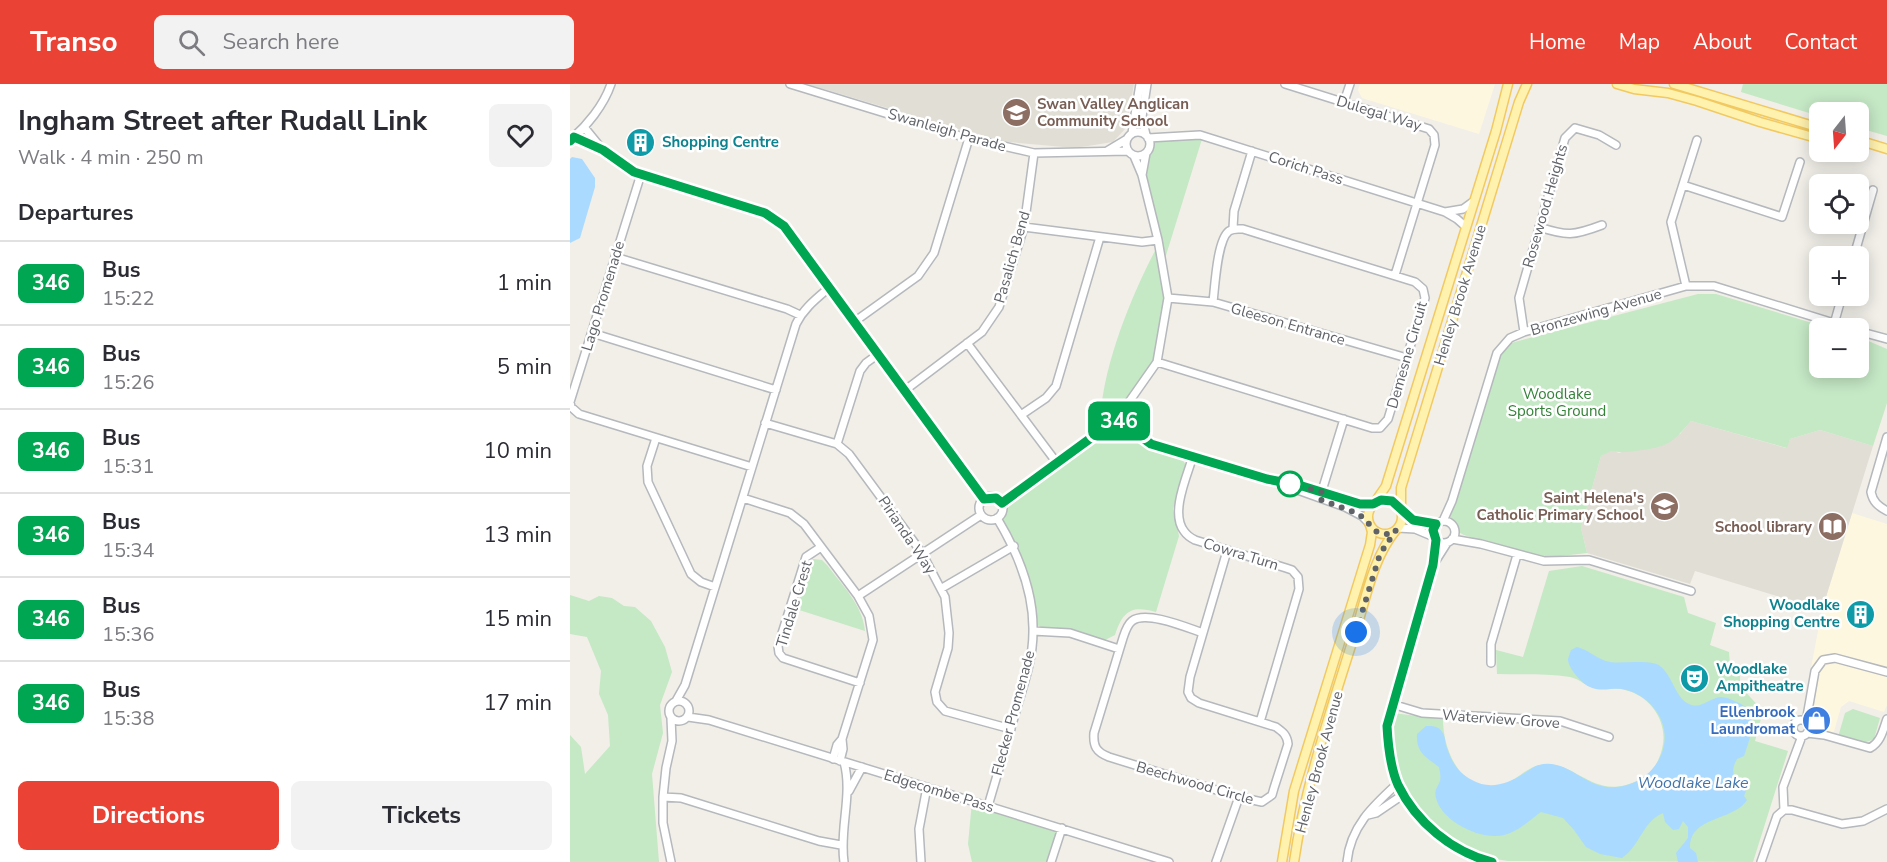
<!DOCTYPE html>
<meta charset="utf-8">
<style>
body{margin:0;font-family:"Nunito Sans",sans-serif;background:#f2f2f3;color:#2b2b33;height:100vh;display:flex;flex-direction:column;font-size:22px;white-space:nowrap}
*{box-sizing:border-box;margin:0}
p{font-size:20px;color:#7c7c81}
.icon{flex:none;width:33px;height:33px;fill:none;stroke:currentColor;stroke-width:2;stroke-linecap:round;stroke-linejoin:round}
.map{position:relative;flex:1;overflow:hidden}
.side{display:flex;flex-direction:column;background:#fff;width:570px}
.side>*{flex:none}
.badge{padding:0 12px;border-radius:9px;font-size:21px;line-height:39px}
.needle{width:39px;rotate:197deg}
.tools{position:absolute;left:1239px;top:18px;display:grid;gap:12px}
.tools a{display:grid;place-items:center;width:60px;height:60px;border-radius:9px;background:#fff;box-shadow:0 3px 15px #0003;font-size:30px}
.you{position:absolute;width:30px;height:30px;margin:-15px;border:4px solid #fff;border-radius:50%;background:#1a73e8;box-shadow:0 0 0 9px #1a73e833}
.map>.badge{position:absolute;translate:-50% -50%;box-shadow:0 0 0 3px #fff}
h2{padding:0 18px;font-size:22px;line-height:54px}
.round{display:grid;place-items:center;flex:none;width:63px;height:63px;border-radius:9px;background:#f2f2f3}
.summary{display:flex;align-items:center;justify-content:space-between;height:102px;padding:0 18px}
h1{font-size:28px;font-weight:700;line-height:45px}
.action{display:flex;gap:12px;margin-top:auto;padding:12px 18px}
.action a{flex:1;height:69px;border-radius:9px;background:#ea4335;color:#fff;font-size:24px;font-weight:700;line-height:69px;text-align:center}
.action a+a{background:#f2f2f3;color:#2b2b33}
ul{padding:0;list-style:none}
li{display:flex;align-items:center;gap:18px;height:84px;padding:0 18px;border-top:2px solid #e1e1e2}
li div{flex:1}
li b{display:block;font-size:22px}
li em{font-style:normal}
li .badge{min-width:66px;font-weight:700;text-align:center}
header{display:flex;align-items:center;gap:36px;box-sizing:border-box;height:84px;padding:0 30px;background:#ea4335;color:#fff}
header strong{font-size:28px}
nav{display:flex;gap:33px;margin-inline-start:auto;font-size:21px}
.search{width:420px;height:54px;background:#f2f2f3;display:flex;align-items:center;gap:15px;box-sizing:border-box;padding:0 21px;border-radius:9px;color:#7c7c81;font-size:22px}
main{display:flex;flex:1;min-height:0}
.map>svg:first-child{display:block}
.commercial{fill:#fef7e0}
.education{fill:#e1ded6}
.green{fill:#c5e8c5}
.water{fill:#aadaff}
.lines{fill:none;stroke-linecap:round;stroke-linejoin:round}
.minor-casing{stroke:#b5b8bc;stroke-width:10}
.major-casing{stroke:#f2c960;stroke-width:11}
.minor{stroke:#fff;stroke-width:7}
.major{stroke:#fff2af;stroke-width:8}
.line-casing{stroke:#fff;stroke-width:14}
.line{stroke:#00a651;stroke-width:9}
.walk{stroke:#5f6368;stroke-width:6;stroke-dasharray:0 10.8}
.stop-dot{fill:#fff;stroke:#00a651;stroke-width:3}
.labels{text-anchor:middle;stroke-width:5;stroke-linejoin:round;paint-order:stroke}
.education-label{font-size:15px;font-weight:bold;fill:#785e54;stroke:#fff;text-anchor:end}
.street-label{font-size:15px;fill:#5f6368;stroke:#fff}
.culture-label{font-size:15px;font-weight:bold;fill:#0d838f;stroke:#fff;text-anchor:start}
.park-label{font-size:15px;fill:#348238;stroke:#fff}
.shop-label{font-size:15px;font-weight:bold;fill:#366cbe;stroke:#fff;text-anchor:end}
.water-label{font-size:16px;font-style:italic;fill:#4174aa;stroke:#fff}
</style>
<header>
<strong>Transo</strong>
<div class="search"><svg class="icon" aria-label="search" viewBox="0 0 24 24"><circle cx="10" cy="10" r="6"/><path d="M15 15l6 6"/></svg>Search here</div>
<nav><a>Home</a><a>Map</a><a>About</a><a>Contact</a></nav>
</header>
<main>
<section class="side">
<div class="summary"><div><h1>Ingham Street after Rudall Link</h1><p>Walk · 4 min · 250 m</p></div><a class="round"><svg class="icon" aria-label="heart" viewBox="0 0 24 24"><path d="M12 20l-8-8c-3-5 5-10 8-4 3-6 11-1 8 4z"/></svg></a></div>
<h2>Departures</h2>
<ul>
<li><span class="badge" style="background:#00a651;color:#fff">346</span><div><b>Bus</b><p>15:22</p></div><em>1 min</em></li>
<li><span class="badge" style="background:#00a651;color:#fff">346</span><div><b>Bus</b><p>15:26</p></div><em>5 min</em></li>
<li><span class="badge" style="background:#00a651;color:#fff">346</span><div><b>Bus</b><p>15:31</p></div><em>10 min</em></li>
<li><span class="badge" style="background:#00a651;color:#fff">346</span><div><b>Bus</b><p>15:34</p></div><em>13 min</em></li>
<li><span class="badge" style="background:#00a651;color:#fff">346</span><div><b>Bus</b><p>15:36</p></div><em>15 min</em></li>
<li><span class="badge" style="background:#00a651;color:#fff">346</span><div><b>Bus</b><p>15:38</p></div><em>17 min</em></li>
</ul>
<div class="action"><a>Directions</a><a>Tickets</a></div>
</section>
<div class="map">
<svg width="1317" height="778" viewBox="0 0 1317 778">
<rect width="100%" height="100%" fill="#f1efe8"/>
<path class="commercial" d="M790 0H925L909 50 792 14 788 6Z
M1282 429 1317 440V621L1314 628 1279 617 1271 623 1263 651 1230 642 1252 526Z"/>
<path class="education" d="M237 0H564L556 44 543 58 505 64 428 57Z
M1121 337 1216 364 1220 355 1250 346 1303 362 1252 526 1125 487 1120 500 1017 469 1011 444 1031 372 1041 366 1049 369 1110 350Z"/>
<path class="green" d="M1173 0H1317V52L1289 44 1288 28H1250L1249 32 1171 8Z
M608 53 632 55 593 181 598 212 595 238 583 277 545 334 530 345C530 287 561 212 588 161L572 99 570 72 574 70 578 59Z
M1128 210H1146L1259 244H1250V284H1288L1289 253 1317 265V319L1303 362 1250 346 1220 355 1217 364 1121 337C1101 361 1096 363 1065 367 1056 368 1050 369 1041 367L1031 372 1011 444 1017 469 973 474 949 469 894 451 883 445 879 437 928 274 933 265 941 259Z
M544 339 580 363 610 372 616 381 603 425 609 452 586 528C561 521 553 527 545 551L535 556 501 545 470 543 465 539 461 499 446 460 433 438 435 421Z
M243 475 252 476 257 481C271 500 293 521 295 547L226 525 240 479Z
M1012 482 1114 513 1118 529 1146 539 1140 561 1159 568 1160 582 1170 592V602L1193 627 1185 657 1218 667 1183 778 938 777C926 775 913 773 902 768 857 751 824 704 820 657 819 648 821 638 822 629L873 635C873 669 893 712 934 700 947 696 957 683 970 681 1003 675 1019 711 1056 701 1076 695 1087 685 1092 665 1099 639 1081 612 1055 606 1045 603 1034 606 1024 604 1015 602 1010 595 1000 593 976 589 950 591 927 590L926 566 953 573 979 487Z
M0 511 19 517 29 512 42 514 54 522 65 523 81 537 95 563 102 588 90 621 93 649 82 690 89 778H0V651L11 663 15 690 40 662 38 631 29 610 31 587 17 553 0 550Z
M1283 625 1310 634 1304 655 1292 660 1268 653 1275 629Z
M402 718 492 746 482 778H402L398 760Z"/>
<path class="water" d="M2 73 12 75 25 94V103L10 154 0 159V75Z
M1007 563C1019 566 1028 576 1040 578 1053 580 1081 575 1090 582 1102 591 1105 612 1117 619 1131 627 1138 614 1151 613 1157 613 1164 617 1169 619 1190 629 1180 655 1174 672L1167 675C1159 689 1164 696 1177 704L1174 712 1177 716C1164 737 1119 732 1120 764L1126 769 1128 778H1108L1106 769 1118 754V743L1113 737 1109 745 1103 746 1095 738 1093 729C1073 737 1070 762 1052 774L1030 770 1016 763 1004 746 993 734 971 728C961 735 952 744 940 749 917 760 872 739 866 714 864 707 867 704 870 697 871 693 870 688 869 683 856 673 846 669 847 650L856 642C862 642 869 642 872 648 875 651 875 657 876 661 881 677 887 688 902 696 919 706 938 700 953 690 958 687 964 682 969 681 995 674 1013 701 1037 703 1081 707 1113 658 1083 623 1076 614 1062 606 1052 605 1041 604 1030 608 1020 603 1012 600 998 584 998 575 999 572 1000 569 1001 566Z"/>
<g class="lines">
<defs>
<path id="minor" d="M220 0 390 52 464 69 558 67
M715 0 859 45 864 51 865 61 825 191
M774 18 780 0
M14 43 31 64
M556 60a12 12 0 1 1 24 0a12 12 0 1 1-24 0Z
M562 49 570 0
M576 51 572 33 577 0
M4 53 33 66 64 89 195 129 214 142 414 415
M578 54 630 51 875 128 887 135 896 143
M0 56C17 42 34 21 41 0
M537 67 557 55
M71 90 0 318 1 323 9 330 182 383
M572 91 576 69
M1113 101 1212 133 1230 78
M875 128 893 125 904 117
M454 143 572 158 588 156
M969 143C997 152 1003 152 1032 141
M663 144 664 127 682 67
M1284 172 1303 106
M45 173 217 225 230 231
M1116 202 1101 138 1127 56
M598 214 643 218 837 274
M284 238 348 192 364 169 399 54
M1264 240 1272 212
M1288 247 1317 255
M954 248 949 214 995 54 1005 44 1029 51 1046 61
M22 249 206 306
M397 259 487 379
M587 278 802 344H810L818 335 855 214 853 205 845 198 673 145C668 145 664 144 659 147 647 156 645 202 643 218
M334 307 412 248 429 223 454 143 464 69
M451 331 476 314 486 302 530 153
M547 335 581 360 697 395 775 423 792 432 799 439
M195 339 267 360 279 370 352 469 375 513 379 549 378 564 365 608 367 618 375 627 441 645
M1317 353 1301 408C1303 418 1308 422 1317 427
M86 354 77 382 78 398 121 490 131 498 145 503
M267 360 290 287 296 279 307 271
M623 372C617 392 600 429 614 447 616 450 621 454 625 456L716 484 722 486 728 493 729 505 690 638
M717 399 778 417 803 420
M751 410 774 335
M409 424a12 12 0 1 1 24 0a12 12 0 1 1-24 0Z
M173 414 220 429 234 440 288 512 299 532 303 556 272 655 267 661 263 675
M432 419 547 335 587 278 598 214 588 156 572 91 564 72
M831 427 848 438 866 439
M863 448a11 11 0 1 1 22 0a11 11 0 1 1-22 0Z
M873 437 882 417 927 269 940 254 954 248 1116 202H1144L1280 244
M828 444 845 445 864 453
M882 455 911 460 974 477 1019 476 1121 507
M865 456 863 481 817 642C818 661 820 683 828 701 845 738 882 768 922 778
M251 463 236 473 208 562 209 569 213 574 290 599
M865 478 877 459
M372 504 444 462
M288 512 411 431
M463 547 500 549 549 565
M633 549C618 544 576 526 562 537 557 541 555 548 553 554L524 649C523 662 526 668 539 673L669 713 692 718 702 711 704 704 718 660C717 651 713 648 706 643L629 619 621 614 618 608 620 593 657 467
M921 579V560L947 471
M99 627a10 10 0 1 1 20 0a10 10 0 1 1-20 0Z
M106 617 115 601 226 240C234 224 246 215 260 203
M822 620 852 629 990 637 1039 653
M118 633 139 636 599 778
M1223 644a8 8 0 1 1 16 0a8 8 0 1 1-16 0Z
M1236 638 1245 587 1253 576 1265 574 1317 588
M1237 649 1254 651 1300 664C1311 658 1313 646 1317 635
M270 677 273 665 272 655
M274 678C283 711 269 745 274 778
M279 707 292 683
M93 713 111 714 249 757 271 761
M418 722C428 688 438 654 448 620 455 597 463 573 463 548 464 507 448 469 427 434
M1214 726H1222L1272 740 1293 737 1317 725
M1214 726 1213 703 1232 652
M798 731 806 729 834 710
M101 778 93 739V713L96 684 102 657 101 634
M351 778 349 745 357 703
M481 778 492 744
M646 778 669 713
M777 778C780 743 803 722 827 700
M1191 778 1207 732 1214 726"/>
<path id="major" d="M1047 0 1064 5 1098 9 1127 17 1190 38 1250 55
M1104 0 1250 44
M1288 56 1317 65
M798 433a17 17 0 1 1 34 0a17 17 0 1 1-34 0Z
M805 418 816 402 926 47 938 0
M831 425V404L949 18 957 0
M712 778 724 707 800 461 802 448 800 441
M724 778C735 701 761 626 784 552 796 516 802 475 826 446"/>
</defs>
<use href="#minor" class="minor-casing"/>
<use href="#major" class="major-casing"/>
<use href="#minor" class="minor"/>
<use href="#major" class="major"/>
</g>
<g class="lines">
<defs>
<path id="line" d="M0 57 4 53 33 66 64 88 195 129 214 142 414 415 426 414 432 419 547 335 581 360 697 395 732 402 790 420H803L811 416 822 417 843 436 866 440 863 446 866 456 863 481 817 642C818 661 820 683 828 701 846 738 882 768 922 778"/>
</defs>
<use href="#line" class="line-casing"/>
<use href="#line" class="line"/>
<path class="walk" d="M720 400 752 408 749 415 789 430 807 448 817 450 826 446 810 470 786 548"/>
</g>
<defs>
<symbol id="school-disc" viewBox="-11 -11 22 22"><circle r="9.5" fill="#8d6e63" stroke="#fff"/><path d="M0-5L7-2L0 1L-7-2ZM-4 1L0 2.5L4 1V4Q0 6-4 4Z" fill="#fff"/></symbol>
<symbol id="building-disc" viewBox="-11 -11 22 22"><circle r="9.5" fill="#0f9aa8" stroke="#fff"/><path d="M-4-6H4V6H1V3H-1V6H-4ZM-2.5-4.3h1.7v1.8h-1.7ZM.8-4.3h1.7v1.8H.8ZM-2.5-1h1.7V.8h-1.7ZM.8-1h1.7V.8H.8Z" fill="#fff"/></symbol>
<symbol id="library-disc" viewBox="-11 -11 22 22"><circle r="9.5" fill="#8d6e63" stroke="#fff"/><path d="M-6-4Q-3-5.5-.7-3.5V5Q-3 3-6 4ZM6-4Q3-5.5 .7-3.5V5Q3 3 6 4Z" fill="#fff"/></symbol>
<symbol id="theatre-disc" viewBox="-11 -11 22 22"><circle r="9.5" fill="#0f9aa8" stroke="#fff"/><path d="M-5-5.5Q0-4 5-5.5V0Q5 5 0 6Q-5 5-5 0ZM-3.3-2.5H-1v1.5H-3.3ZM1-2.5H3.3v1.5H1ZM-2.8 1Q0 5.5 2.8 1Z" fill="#fff"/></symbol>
<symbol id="shop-disc" viewBox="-11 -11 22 22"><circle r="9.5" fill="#3f7fe0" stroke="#fff"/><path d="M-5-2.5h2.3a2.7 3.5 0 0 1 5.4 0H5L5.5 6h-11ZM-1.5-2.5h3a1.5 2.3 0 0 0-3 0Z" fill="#fff"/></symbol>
</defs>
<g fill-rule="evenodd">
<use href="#school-disc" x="430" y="12" width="33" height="33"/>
<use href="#building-disc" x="54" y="42" width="33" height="33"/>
<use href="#school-disc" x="1078" y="406" width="33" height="33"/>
<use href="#library-disc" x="1246" y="426" width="33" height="33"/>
<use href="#building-disc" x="1274" y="514" width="33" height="33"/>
<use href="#theatre-disc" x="1108" y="578" width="33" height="33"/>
<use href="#shop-disc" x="1230" y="620" width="33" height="33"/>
</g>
<circle class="stop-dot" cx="720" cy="400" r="12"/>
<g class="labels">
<g class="education-label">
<text x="467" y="25" text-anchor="start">Swan Valley Anglican<tspan x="467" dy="17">Community School</tspan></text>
<text x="1074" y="419">Saint Helena's<tspan x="1074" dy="17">Catholic Primary School</tspan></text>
<text x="1242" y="448">School library</text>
</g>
<g class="street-label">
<text transform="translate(809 29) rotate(17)" y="5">Dulegal Way</text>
<text transform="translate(377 46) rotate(16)" y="5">Swanleigh Parade</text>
<text transform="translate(736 84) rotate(18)" y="5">Corich Pass</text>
<text transform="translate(975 122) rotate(-74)" y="5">Rosewood Heights</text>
<text transform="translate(442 173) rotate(-74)" y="5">Pasalich Bend</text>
<text transform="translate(890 211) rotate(-73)" y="5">Henley Brook Avenue</text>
<text transform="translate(33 212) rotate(-73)" y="5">Lago Promenade</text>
<text transform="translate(1026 228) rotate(-16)" y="5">Bronzewing Avenue</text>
<text transform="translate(718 240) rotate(16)" y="5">Gleeson Entrance</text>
<text transform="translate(837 271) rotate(-74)" y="5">Demesne Circuit</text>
<text transform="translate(337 451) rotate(56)" y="5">Pirianda Way</text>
<text transform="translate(671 470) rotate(17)" y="5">Cowra Turn</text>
<text transform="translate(224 520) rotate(-73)" y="5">Tindale Crest</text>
<text transform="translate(443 629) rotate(-75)" y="5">Flecker Promenade</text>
<text transform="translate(931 635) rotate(4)" y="5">Waterview Grove</text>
<text transform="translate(749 678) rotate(-75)" y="5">Henley Brook Avenue</text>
<text transform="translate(625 699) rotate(16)" y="5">Beechwood Circle</text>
<text transform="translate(369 707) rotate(17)" y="5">Edgecombe Pass</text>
</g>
<g class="culture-label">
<text x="92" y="63">Shopping Centre</text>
<text x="1270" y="526" text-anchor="end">Woodlake<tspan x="1270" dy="17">Shopping Centre</tspan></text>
<text x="1146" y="590">Woodlake<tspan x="1146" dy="17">Ampitheatre</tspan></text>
</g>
<g class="park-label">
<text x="987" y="315">Woodlake<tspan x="987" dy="17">Sports Ground</tspan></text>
</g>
<g class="shop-label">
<text x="1225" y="633">Ellenbrook<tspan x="1225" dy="17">Laundromat</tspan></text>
</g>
<g class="water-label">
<text x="1123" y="704">Woodlake Lake</text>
</g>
</g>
</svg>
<div class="tools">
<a><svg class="needle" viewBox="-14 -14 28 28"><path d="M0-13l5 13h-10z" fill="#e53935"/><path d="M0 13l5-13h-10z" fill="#7c7c81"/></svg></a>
<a><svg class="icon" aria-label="locate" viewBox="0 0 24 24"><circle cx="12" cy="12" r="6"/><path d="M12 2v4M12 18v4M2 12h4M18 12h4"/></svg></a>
<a>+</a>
<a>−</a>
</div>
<div class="you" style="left:786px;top:548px"></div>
<b class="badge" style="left:549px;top:337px;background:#00a651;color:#fff">346</b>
</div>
</main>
